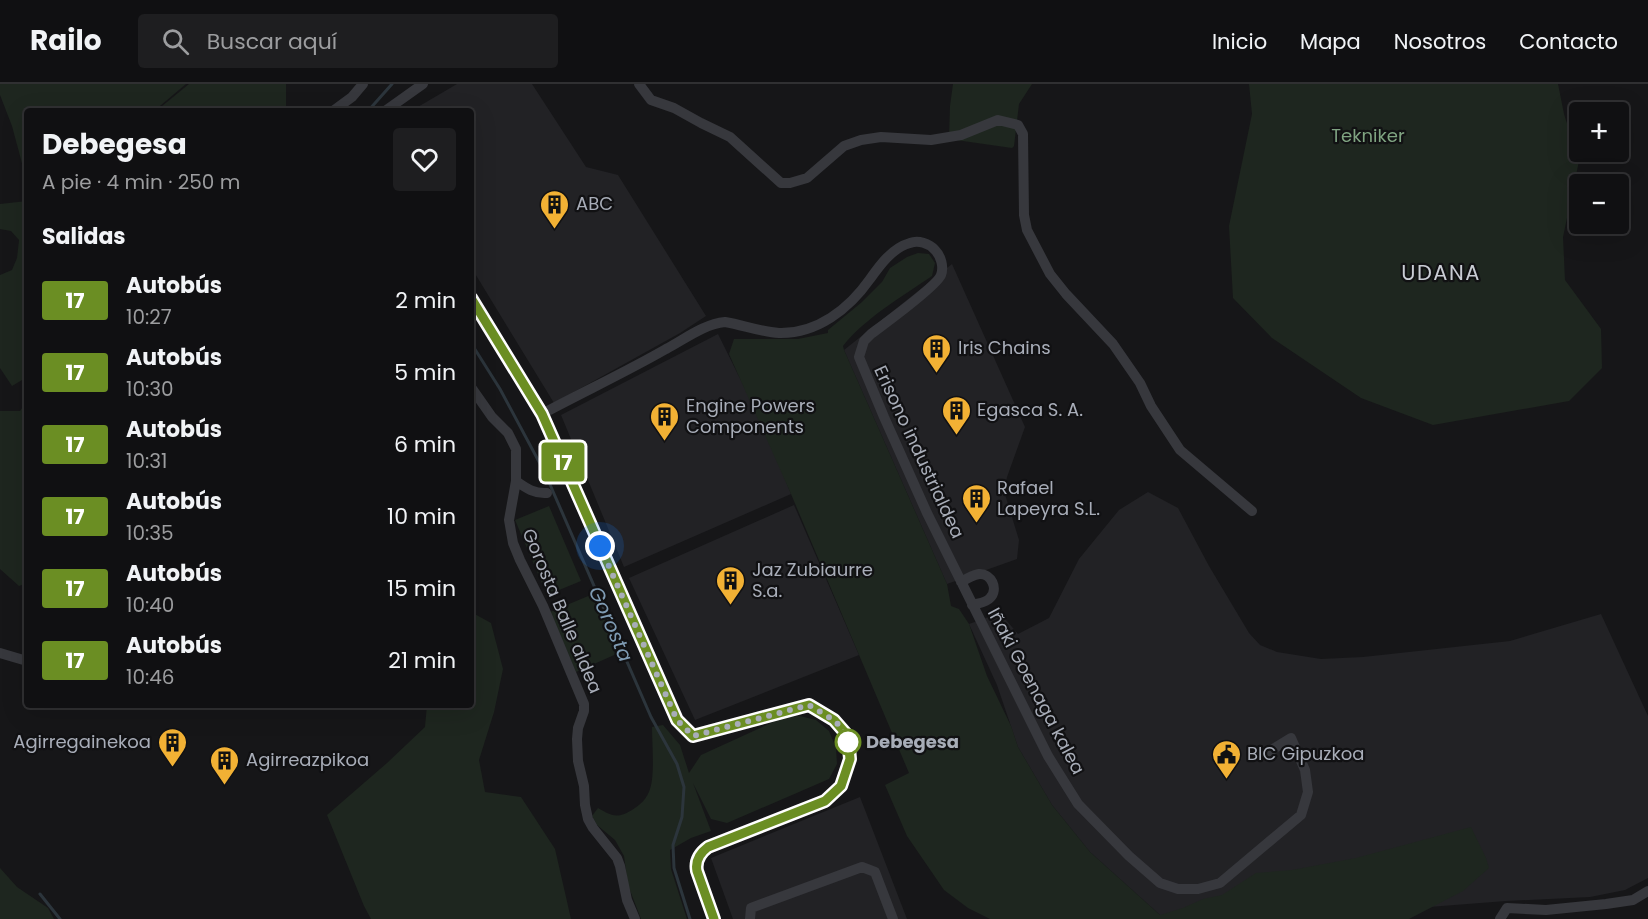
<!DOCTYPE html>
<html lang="es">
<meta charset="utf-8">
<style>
body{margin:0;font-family:Poppins,sans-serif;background:#1e1e20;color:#f1f3f6;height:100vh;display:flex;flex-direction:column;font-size:22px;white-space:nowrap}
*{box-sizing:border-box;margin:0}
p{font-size:20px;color:#9c9d9f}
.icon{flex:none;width:33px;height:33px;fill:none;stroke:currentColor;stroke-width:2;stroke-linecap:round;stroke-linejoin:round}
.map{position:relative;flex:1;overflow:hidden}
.side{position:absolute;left:24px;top:24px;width:450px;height:600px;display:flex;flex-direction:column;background:#101012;border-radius:6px;box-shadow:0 6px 24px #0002,0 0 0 2px #303032}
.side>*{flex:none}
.badge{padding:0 12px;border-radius:4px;font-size:21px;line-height:39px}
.buttons{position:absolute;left:1569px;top:18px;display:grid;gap:12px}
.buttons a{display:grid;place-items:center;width:60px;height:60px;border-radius:6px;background:#101012;box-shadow:0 6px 24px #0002,0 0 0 2px #303032;font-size:30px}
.you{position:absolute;width:30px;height:30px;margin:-15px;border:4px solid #fff;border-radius:50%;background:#1a73e8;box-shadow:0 0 0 9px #1a73e833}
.map>.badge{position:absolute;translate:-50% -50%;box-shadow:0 0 0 3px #fff}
h2{padding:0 18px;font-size:22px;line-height:54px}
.round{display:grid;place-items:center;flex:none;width:63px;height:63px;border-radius:6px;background:#1e1e20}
.overview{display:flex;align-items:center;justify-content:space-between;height:102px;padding:0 18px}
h1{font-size:28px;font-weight:700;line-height:45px}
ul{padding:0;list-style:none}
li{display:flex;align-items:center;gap:18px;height:72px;padding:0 18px}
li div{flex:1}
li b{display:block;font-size:22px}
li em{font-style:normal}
li .badge{min-width:66px;font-weight:700;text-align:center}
header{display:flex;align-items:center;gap:36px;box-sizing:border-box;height:84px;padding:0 30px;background:#101012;border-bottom:2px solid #303032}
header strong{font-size:28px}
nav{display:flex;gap:33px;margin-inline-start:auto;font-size:21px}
.search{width:420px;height:54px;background:#1e1e20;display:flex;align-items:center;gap:15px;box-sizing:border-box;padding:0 21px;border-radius:6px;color:#9c9d9f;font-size:22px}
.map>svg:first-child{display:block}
.built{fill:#222225}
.green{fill:#1e261f}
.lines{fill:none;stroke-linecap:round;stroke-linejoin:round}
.stream{stroke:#2c353c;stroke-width:3}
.street{stroke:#37383d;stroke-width:10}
.line-casing{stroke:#fff;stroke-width:14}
.line{stroke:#6b8e23;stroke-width:9}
.walk{stroke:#a8adb8;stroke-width:6;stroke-dasharray:0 10.8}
.stop-dot{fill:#fff;stroke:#6b8e23;stroke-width:3}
.labels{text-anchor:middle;stroke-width:4.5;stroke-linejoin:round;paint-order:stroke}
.park-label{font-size:18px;fill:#7fa381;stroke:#111113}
.poi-label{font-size:18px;fill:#a8adb8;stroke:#111113;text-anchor:start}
.street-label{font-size:18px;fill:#a8adb8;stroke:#111113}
.stop-label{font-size:18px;font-weight:bold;fill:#a8adb8;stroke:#111113;text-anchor:start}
.water-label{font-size:20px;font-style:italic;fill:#7f9bb3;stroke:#111113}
.quarter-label{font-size:21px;letter-spacing:1.5px;fill:#c9ccd4;stroke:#111113}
</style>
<header>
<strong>Railo</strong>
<div class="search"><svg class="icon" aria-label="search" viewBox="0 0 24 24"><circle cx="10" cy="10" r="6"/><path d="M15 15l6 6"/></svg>Buscar aquí</div>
<nav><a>Inicio</a><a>Mapa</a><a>Nosotros</a><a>Contacto</a></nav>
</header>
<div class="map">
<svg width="1648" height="835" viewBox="0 0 1648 835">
<rect width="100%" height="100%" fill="#161618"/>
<path class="built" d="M457 0H532L586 83 618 91 706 232 680 249 554 319 471 183V27H411Z
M952 180 1025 343 1007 393 1004 407 1019 456 1017 475 947 500 844 266Z
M718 250 764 343 791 410 624 483 561 331Z
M1148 408 1178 424 1209 482 1249 549 1260 561 1277 568 1321 575 1363 573 1510 557 1601 530 1648 632V794L1625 806 1590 813 1506 817 1313 832 1160 831 1090 768 1052 721 1018 663 997 601 969 540 1000 529 1018 550 1049 534 1079 475 1119 426Z
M794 421 859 571 695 636 629 494Z
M860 713 907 835H733L711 774Z"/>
<path class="green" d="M0 0H186L154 27H27V98L12 42 0 11Z
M189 0H286V27H156Z
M953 0H1032L1019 20 1014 62 1012 64 949 55 950 22Z
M1249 0H1558L1564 30 1579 77 1563 153 1565 196 1601 245 1602 284 1569 317 1433 341 1361 314 1272 254 1233 214 1229 142 1252 30Z
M27 117V293L12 302 0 284V191L12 186 17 174 19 156 11 147 0 145V120Z
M918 169 929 170 935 179 932 192C903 212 865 234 843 262L844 266 947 500 951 522 959 525 969 540 987 592 1011 642 1018 663 1052 721 1090 768 1160 831 1183 824 1203 815 1222 811 1256 789 1292 786 1356 774 1471 743 1486 774 1489 784 1463 807 1409 835H990L968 824 944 806 907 752 885 701 909 689 791 410 729 270 734 255H798L828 249V246L862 218 882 198 890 184 907 173Z
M27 317V499L19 502 0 485V327H20Z
M549 422 581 497 547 511 515 436Z
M593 510 621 568 576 588 550 528Z
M471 528 491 539 503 585 494 628 479 676 485 708 521 713 555 765 571 835H371L364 822 327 731 387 679 425 643 427 621H471Z
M800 632 816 636 829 647 836 664 837 680 829 695 727 739 711 735 693 699 711 747 691 754 670 766 671 785 687 835H641L628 801 624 772 615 756 597 741 592 732 598 724C612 732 617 735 632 726 640 721 647 715 650 705 655 691 652 659 652 643L663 641 680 661 689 689 701 671 784 633Z
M0 784 17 803 48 824 54 835H0Z"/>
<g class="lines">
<path class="stream" d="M368 27 392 0
M471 259 500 305 545 389 651 633 677 680 684 703 682 733 673 761 674 784 690 835
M40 810 60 835"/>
<path class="street" d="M639 0 651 16 674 24 701 39 730 53 781 99H790L807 94 844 62 861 56 881 53 931 56 961 51 998 36 1018 41 1023 50 1024 131 1027 146 1050 190 1066 210 1113 260 1140 299 1151 322 1180 366 1252 427
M333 27 352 13 363 0
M385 27 423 0
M471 214 542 330 677 636 693 652 809 621 834 636 847 652 850 674 841 702 825 717 708 763C700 769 695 777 697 787L714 835
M471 303 492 333 508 349 516 365V397C526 404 534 410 547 409
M542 330C583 308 626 288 666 265 685 255 704 240 725 238 743 241 761 248 779 249 817 250 849 225 870 195 880 181 892 164 910 159 918 156 929 159 935 166 941 172 944 183 941 191 937 202 883 241 871 250L864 257 859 273 884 333 927 429 1048 672 1078 720 1129 772 1160 799 1178 805H1198L1220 799 1301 731 1308 708 1305 686 1291 654 1265 670
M516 397 509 436 513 459 520 476 543 522 584 620V627L578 644 577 655 578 677 584 702 585 721 588 735 593 744 617 774 620 782 627 816 635 835
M961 498C966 495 973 491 979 490 991 489 999 505 990 514 986 519 978 519 972 521
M0 569 27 577
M750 835 751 824 862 783 875 788 893 835
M1500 835 1507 824 1546 826 1606 820 1633 816 1648 807"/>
</g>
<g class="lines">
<defs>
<path id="line" d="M471 214 542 330 677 636 693 652 809 621 834 636 848 652 850 675 841 702 825 717 708 763C700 769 695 777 697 787L714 835"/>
</defs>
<use href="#line" class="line-casing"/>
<use href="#line" class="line"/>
<path class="walk" d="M600 462 677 636 693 652 809 621C823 630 846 640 848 658"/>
</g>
<defs>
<symbol id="building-pin" viewBox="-11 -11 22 30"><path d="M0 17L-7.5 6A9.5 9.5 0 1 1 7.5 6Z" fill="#f2b134" stroke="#111113"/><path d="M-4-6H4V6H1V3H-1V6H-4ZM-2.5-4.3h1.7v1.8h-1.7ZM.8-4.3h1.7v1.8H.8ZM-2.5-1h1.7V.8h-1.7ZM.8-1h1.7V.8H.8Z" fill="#111"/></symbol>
<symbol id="civic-pin" viewBox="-11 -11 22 30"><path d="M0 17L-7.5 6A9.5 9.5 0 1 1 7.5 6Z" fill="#f2b134" stroke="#111113"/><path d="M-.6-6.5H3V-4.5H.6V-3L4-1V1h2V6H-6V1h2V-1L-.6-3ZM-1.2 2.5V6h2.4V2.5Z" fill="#111"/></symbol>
</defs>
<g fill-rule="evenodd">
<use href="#building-pin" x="538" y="104" width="33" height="45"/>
<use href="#building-pin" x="920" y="248" width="33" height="45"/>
<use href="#building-pin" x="940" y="310" width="33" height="45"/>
<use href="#building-pin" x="648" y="316" width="33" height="45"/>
<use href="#building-pin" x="960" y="398" width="33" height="45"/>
<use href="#building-pin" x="714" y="480" width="33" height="45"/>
<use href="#building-pin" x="156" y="642" width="33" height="45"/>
<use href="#civic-pin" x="1210" y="654" width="33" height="45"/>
<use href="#building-pin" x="208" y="660" width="33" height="45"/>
</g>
<circle class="stop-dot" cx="848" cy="658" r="12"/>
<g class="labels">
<g class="park-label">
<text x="1368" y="58">Tekniker</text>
</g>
<g class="poi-label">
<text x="576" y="126">ABC</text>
<text x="958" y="270">Iris Chains</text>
<text x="686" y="328">Engine Powers<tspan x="686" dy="21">Components</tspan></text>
<text x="977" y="332">Egasca S. A.</text>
<text x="997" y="410">Rafael<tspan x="997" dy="21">Lapeyra S.L.</tspan></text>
<text x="752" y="492">Jaz Zubiaurre<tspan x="752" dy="21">S.a.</tspan></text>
<text x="151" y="664" text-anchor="end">Agirregainekoa</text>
<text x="1247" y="676">BIC Gipuzkoa</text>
<text x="246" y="682">Agirreazpikoa</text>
</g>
<g class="street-label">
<text transform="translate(919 368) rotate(65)" y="6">Erisono industrialdea</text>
<text transform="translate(562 527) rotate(67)" y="6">Gorosta Balle aldea</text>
<text transform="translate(1036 607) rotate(62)" y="6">Iñaki Goenaga kalea</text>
</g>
<g class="stop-label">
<text x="866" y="664">Debegesa</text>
</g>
<g class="water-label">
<text transform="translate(611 540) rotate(66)" y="7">Gorosta</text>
</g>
<g class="quarter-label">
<text x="1441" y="196">UDANA</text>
</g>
</g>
</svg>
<div class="buttons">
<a>+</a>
<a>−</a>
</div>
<div class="you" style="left:600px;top:462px"></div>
<b class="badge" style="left:563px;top:378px;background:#6b8e23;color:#fff">17</b>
<section class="side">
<div class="overview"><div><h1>Debegesa</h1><p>A pie · 4 min · 250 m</p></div><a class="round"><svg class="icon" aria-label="heart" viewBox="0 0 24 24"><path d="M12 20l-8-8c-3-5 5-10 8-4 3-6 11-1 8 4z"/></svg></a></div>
<h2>Salidas</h2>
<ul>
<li><span class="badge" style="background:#6b8e23;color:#fff">17</span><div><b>Autobús</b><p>10:27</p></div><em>2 min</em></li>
<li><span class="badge" style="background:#6b8e23;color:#fff">17</span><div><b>Autobús</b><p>10:30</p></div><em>5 min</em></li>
<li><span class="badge" style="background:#6b8e23;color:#fff">17</span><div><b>Autobús</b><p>10:31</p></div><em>6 min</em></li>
<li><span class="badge" style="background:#6b8e23;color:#fff">17</span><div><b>Autobús</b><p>10:35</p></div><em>10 min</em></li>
<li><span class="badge" style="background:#6b8e23;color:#fff">17</span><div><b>Autobús</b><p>10:40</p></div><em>15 min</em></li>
<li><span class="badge" style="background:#6b8e23;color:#fff">17</span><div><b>Autobús</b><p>10:46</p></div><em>21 min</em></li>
</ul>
</section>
</div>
